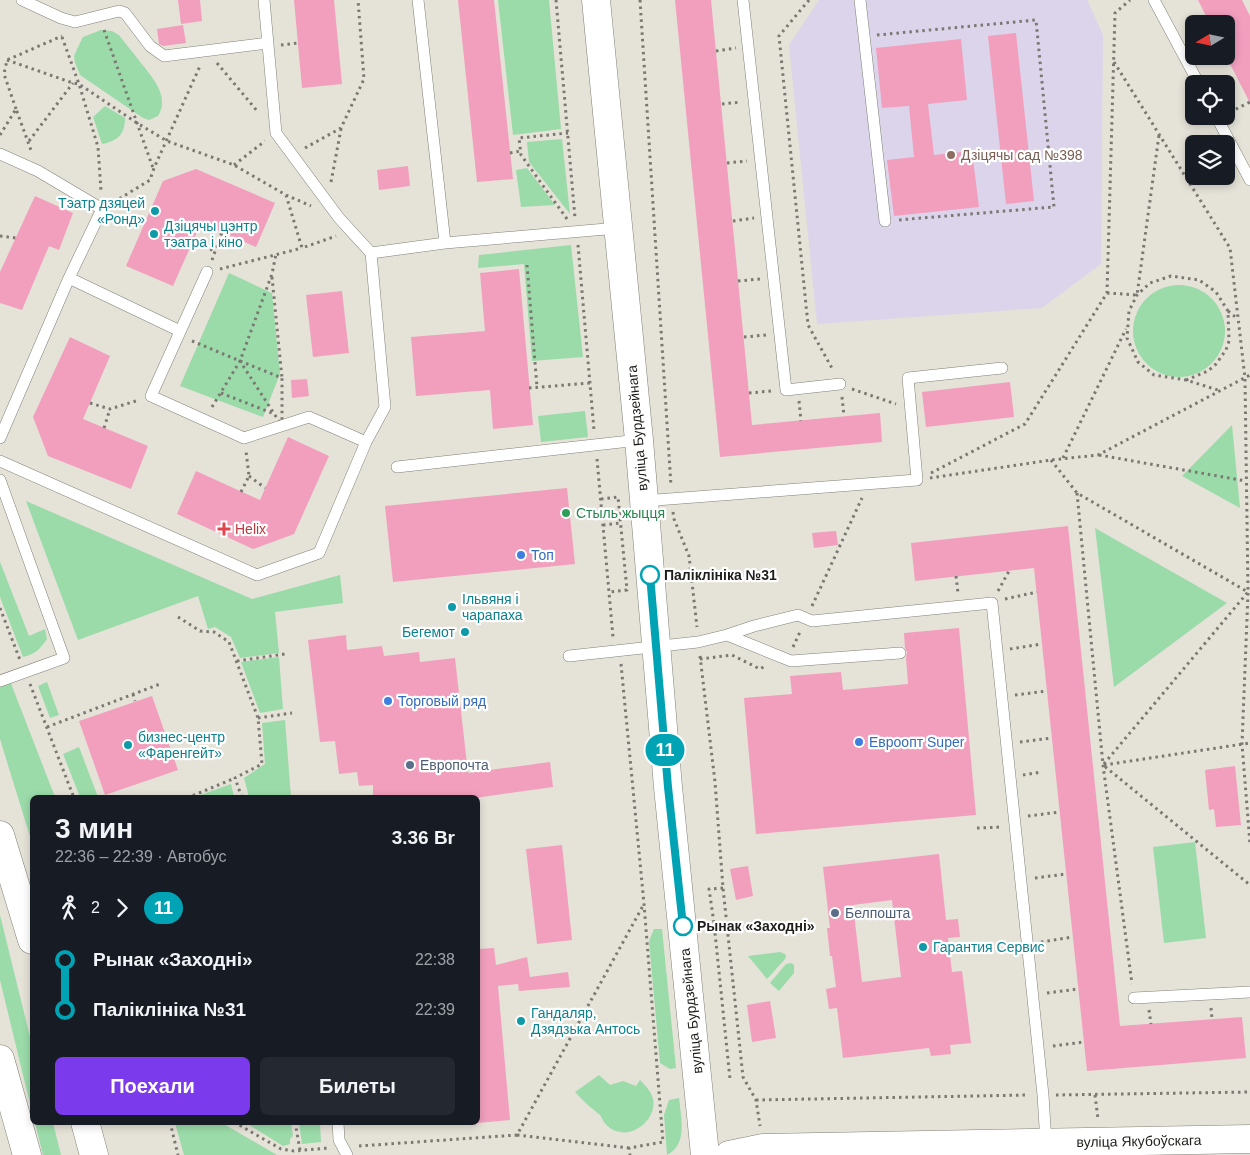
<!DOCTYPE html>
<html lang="ru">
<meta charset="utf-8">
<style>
body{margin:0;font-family:Arial,sans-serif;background:#242831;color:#f1f3f6;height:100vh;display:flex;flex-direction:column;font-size:19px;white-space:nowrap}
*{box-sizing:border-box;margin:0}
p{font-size:16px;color:#9ea1a6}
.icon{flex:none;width:28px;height:28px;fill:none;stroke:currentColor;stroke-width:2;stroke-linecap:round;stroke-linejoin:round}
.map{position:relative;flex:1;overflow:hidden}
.sheet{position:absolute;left:30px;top:795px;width:450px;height:330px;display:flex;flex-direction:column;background:#171b24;border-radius:8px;box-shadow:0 2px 8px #0003}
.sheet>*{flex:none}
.badge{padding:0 10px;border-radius:16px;font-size:18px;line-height:32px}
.needle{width:32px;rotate:260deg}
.tools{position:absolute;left:1185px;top:15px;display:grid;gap:10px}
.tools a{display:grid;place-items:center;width:50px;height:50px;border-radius:8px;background:#171b24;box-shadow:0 2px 8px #0003;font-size:25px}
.map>.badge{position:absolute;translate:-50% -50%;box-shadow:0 0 0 2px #fff}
.legs{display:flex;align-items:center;gap:8px;height:55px;padding:0 25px;font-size:16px}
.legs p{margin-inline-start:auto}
.headline{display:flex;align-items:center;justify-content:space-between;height:85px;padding:0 25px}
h1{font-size:28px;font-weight:700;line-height:38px}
.primary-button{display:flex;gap:10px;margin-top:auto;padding:10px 25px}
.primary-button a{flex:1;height:58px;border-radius:8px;background:#7c3aed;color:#fff;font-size:20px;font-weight:700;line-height:58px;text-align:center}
.primary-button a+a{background:#242831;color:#f1f3f6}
ul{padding:0 25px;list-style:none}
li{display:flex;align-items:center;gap:18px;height:50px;font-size:19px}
li i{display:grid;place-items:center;width:8px;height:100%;margin:0 6px;background:currentColor}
li i::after{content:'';width:12px;height:12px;margin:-6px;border:4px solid;border-radius:50%;background:#171b24}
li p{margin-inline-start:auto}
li:first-child i{background:linear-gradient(#0000 50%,currentColor 0)}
li:last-child i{background:linear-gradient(currentColor 50%,#0000 0)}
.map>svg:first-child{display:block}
.education{fill:#dbd4ea}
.green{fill:#9bdba9}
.building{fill:#f29fbe;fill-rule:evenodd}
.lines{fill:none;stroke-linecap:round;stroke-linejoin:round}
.lane-casing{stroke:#828077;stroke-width:12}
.secondary-casing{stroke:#828077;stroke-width:29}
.primary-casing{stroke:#828077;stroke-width:29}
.path{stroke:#7a7871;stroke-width:3;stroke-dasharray:2.5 4;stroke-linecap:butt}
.lane{stroke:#fff;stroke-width:11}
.secondary{stroke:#fff;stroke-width:28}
.primary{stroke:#fff;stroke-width:28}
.line-1-casing{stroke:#fff;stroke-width:11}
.line-1{stroke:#00a3b4;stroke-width:8}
.education-dot{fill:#8d6e63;stroke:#fff;stroke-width:2}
.culture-dot{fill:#0f9aa8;stroke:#fff;stroke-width:2}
.leisure-dot{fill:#2e9e5b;stroke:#fff;stroke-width:2}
.health-dot{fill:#e0444e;stroke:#fff;stroke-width:2}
.shop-dot{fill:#3f7fe0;stroke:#fff;stroke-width:2}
.stop-1-dot{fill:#fff;stroke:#00a3b4;stroke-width:2.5}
.service-dot{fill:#5c6f8a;stroke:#fff;stroke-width:2}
.labels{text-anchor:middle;stroke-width:4.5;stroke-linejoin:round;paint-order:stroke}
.education-label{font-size:14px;fill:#785e54;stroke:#fff;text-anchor:start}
.culture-label{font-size:14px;fill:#0d838f;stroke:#fff;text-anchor:start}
.street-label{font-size:14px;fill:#1f1e1a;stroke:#fff}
.leisure-label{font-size:14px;fill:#27864d;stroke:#fff;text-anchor:start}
.health-label{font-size:14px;fill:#be3a42;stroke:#fff;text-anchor:start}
.shop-label{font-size:14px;fill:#366cbe;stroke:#fff;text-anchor:start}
.stop-label{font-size:14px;font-weight:bold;fill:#1f1e1a;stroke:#fff;text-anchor:start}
.service-label{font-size:14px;fill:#4e5e75;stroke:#fff;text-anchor:start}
</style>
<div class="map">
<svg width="1250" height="1155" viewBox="0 0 1250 1155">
<rect width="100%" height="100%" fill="#e5e2d8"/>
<path class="education" d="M819 0H1087L1103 35 1101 264 1042 308 817 324 789 45Z"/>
<path class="green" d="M498 0H549L561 129 513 135Z
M101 30 112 31 119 35C126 44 134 54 141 63 153 78 170 97 158 116L149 120 143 118 80 75 75 63 74 56 78 47 83 37Z
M105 106 125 118C125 134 118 141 102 144L93 117Z
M562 139 570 214 529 162 527 142Z
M527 168 555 205 521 207 516 170Z
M571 245 583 357 532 361 524 264 478 268 479 255Z
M229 273 272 293 280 374 263 417 180 386Z
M1133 331a46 46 0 1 1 92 0a46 46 0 1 1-92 0Z
M585 411 588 437 541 442 538 416Z
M1232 425 1240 508 1182 476Z
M26 501 252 599 340 575 343 603 275 612 279 653 240 658 231 637 215 627 208 629 198 596 78 640Z
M1095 528 1227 603 1114 687Z
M0 562 29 636 45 629 47 639C40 649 36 654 23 657L0 597Z
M279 657 283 709 260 713 241 662Z
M10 681 55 797 32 798V843L0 739V684Z
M47 682 59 715 50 718 38 686Z
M285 720 291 797H249L244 778 265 764 262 723Z
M79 747 98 797H80L63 754Z
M231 784 234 797H195Z
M1195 842 1206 938 1164 943 1153 847Z
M0 915 32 1045V1112L0 980Z
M654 929H662L676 1068 670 1069 660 1063 649 941Z
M780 952 785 954 786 956 785 959 767 979 748 956Z
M791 963 794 965V973L779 991 770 983 786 964Z
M599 1075 610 1085 623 1081 636 1086 640 1080C645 1085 651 1091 653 1099 657 1118 635 1138 616 1131 612 1130 607 1126 604 1122 602 1120 602 1117 600 1115 599 1114 596 1112 594 1110 587 1105 581 1098 575 1092Z
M679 1098C681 1118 688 1144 667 1155L664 1115 669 1100Z
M35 1123H53L61 1155H43Z
M175 1123H222L277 1155H184Z
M246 1123H291L293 1136 290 1139V1144L283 1146Z
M299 1123H320L321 1142 302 1144Z"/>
<path class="building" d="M178 0H200L202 21 181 24Z
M294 0H334L342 84 302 88Z
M458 0H494L513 179 477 182Z
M675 0H711L752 425 880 413 882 442 720 457Z
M1198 0H1242L1250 16V103L1226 56V24H1210Z
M183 25 186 43 163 46 159 44 157 29Z
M1016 33 1034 201 1006 204 988 36Z
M961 39 967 100 928 104 934 155 972 151 979 207 894 216 887 160 914 157 909 106 882 108 876 48Z
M408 166 410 186 379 190 377 170Z
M196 169 275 203 256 247 201 223 173 286 126 266 163 181Z
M35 196 73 213 59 250 49 246 22 310 0 303V272Z
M519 269 533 425 493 429 490 390 416 396 411 337 485 331 480 273Z
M342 291 349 353 313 357 306 295Z
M70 337 110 356 83 419 148 446 131 489 48 456 33 417Z
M307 379 309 396 292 398 291 380Z
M1010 382 1014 417 926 427 922 392Z
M288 437 329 456 294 534 253 549 177 514 196 471 260 500Z
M567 488 575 564 393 582 385 506Z
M1068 526 1120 1026 1242 1017 1246 1058 1087 1071 1034 568 915 581 911 543Z
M836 531 838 545 814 548 812 533Z
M959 628 976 815 756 834 744 698 792 694 790 676 841 672 843 690 908 684 906 658 907 652 905 648 904 633Z
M346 635 347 650 382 646 384 656 419 652 420 662 455 658 468 773 550 762 553 787 475 798H373V785L359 786 357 772 339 774 335 741 320 742 308 640Z
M152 696 178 770 105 795 79 721Z
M1235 766 1241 825 1216 827 1214 809 1209 810 1205 770Z
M562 845 572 940 537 944 526 849Z
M939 854 946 920 958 919 960 937 948 938 952 972 962 971 971 1043 950 1045 951 1054 931 1056 929 1048 843 1058 837 1008 829 1009 826 989 836 987 832 956H830L827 928H830L823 867ZM892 900 901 977 862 982 853 905Z
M748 866 753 896 736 900 730 869Z
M494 948 496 965 527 957 530 977 568 972 570 987 519 991 518 984 498 986 510 1120 478 1123V949Z
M770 1001 776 1038 752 1042 747 1005Z"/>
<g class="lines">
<defs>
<path id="lane" d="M22 0 61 18 75 22 119 11 125 13 150 46 164 56 268 43
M418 0 445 243
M743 0 786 390 840 384
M860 0 885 221
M1154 0 1199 84
M1216 116 1250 180
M0 154 38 171 102 209 69 278 0 438
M371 253 445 243 618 228
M207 272 151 396 244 438 309 417 366 442
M69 278 180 331
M0 461 257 575 319 553 366 442 385 407 371 253 339 218 276 133 264 0
M397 467 639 440
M0 480 64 658 0 681
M643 501 917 480 908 378 1002 368
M727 635 791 661 900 653
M569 656 698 642 727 635 754 626 798 615 812 621 992 603 1043 1095 1046 1143
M1134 998 1250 992
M338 1122 339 1140 347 1155"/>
<path id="secondary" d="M596 0 639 440 668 787 705 1155
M729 1155 763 1148 1250 1139"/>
<path id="primary" d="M0 835 32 940
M0 1059 27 1155
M85 1122 94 1155"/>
</defs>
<use href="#lane" class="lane-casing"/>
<use href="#secondary" class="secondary-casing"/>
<use href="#primary" class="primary-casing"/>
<path class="path" d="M556 0 575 218
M640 0 671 486
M809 0 779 36 808 325 833 370
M104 30 153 168
M877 35 1036 20 1054 207 898 220
M62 37 79 84 98 147 101 191
M281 45 298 43
M716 51 736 48
M7 60 73 83 79 84 137 123 167 141 234 165 286 195 311 206
M1114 62 1230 248 1245 378 1248 592H1249
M217 63 258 112
M722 104 741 102
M16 109 4 74 7 60 62 36
M1230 112 1250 102
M0 135 16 109 32 153
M29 141 73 83
M305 148 341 128 364 79 358 0
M510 153 521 151
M727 163 747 161
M234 165 265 141
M331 182 341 129
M286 195 302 248 336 236
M114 202 150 180 154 168 200 66
M567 219 521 155 519 138 568 133
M733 221 754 218
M0 236 16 238
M192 242 215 251
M578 245 594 430
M212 260 222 232
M527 265 537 387
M220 269 302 248
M272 277 282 378
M738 281 760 279
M1107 293 1137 295 1159 135
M1228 311 1238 319
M744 337 766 335
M192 341 240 361
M240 361 282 378V426Z
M1186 380 1208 371 1216 364 1226 350 1229 341 1228 311 1216 292 1199 280 1171 276 1150 283 1137 295 1129 311 1127 338 1138 362 1154 375 1186 380 1221 391
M529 388 590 383
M852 389 896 404
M221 393 272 413
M749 393 771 391
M842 397 844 416
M799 401 801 421
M90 403 110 409 139 400
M212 407 240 361 272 274 276 254
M104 428 110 409
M1099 455 1246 481
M1063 458 1126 329
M597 459 613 637
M1051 460 1077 493 1248 592 1103 765 1250 885
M931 473 1025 424 1107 293 1115 13 1130 0
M249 476 265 488
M930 478 1051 460 1098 455 1250 375
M241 492 249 476 246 451
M1077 493 1103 765 1132 984
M601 499 618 497 627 590 609 592
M673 512 674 519 689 556 697 627
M603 525 621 523
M956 576 958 593
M998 591 1009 571
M1248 593 1242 744 1250 844
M1005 599 1037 592
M812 606 862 498
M0 608 20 660
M178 617 200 631 214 632 229 642 258 718 262 764 235 778 242 798
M793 647 800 632
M1010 649 1042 644
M700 656 715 782 723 888 743 1077 756 1100 760 1126
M700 659 732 655 760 669 765 666
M237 661 285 654
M621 664 644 904 663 1142 629 1148 630 1155
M30 684 74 798
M133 694 135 701
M1015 695 1047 691
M258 718 292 713
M47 727 160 684
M1020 742 1052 738
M1104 765 1250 743
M1023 775 1042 772
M187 798 235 778
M1028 816 1060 812
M977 828 1002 827
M1035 878 1066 874
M723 888 709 889 714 923 730 1079
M1041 942 1073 937
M1047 993 1078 989
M1211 1008 1212 1019
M1149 1010 1151 1024
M1053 1046 1084 1042
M1056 1095 1250 1092
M1095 1095 1098 1119
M756 1100 1029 1095
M170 1122 178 1155
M234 1122 281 1149 294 1151 328 1148
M295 1122 300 1150
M517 1135 629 1148
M359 1146 517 1135 644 904"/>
<use href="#lane" class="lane"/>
<use href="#secondary" class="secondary"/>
<use href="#primary" class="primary"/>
</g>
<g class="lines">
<defs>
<path id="line-1" d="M650 575 668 787 683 926"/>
</defs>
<use href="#line-1" class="line-1-casing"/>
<use href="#line-1" class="line-1"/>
</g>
<circle class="education-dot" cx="951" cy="155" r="5"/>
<g class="culture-dot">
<circle cx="155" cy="211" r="5"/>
<circle cx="154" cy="234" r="5"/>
<circle cx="452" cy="607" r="5"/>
<circle cx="465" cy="632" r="5"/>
<circle cx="128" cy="745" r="5"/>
<circle cx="923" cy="947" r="5"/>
<circle cx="521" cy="1021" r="5"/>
</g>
<circle class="leisure-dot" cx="566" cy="513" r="5"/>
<path class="health-dot" d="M221.5 521.5h5v5h5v5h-5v5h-5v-5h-5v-5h5z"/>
<g class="shop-dot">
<circle cx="521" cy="555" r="5"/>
<circle cx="388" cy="701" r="5"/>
<circle cx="859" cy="742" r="5"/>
</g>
<g class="stop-1-dot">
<circle cx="650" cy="575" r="9"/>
<circle cx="683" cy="926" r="9"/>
</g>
<g class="service-dot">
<circle cx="410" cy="765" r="5"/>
<circle cx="835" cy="913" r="5"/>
</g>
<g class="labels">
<g class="education-label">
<text x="961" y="160">Дзіцячы сад №398</text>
</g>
<g class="culture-label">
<text x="145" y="208" text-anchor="end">Тэатр дзяцей<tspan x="145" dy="16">«Ронд»</tspan></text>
<text x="164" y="231">Дзіцячы цэнтр<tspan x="164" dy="16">тэатра і кіно</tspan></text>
<text x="462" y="604">Ільвяня і<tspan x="462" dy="16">чарапаха</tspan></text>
<text x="455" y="637" text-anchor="end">Бегемот</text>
<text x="138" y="742">бизнес-центр<tspan x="138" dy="16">«Фаренгейт»</tspan></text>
<text x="933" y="952">Гарантия Сервис</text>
<text x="531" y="1018">Гандаляр,<tspan x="531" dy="16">Дзядзька Антось</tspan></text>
</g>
<g class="street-label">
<text transform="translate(637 428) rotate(-95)" y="5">вуліца Бурдзейнага</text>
<text transform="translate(691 1011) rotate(-96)" y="5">вуліца Бурдзейнага</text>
<text transform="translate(1139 1141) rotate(-1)" y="5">вуліца Якубоўскага</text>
</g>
<g class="leisure-label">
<text x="576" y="518">Стыль жыцця</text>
</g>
<g class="health-label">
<text x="235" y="534">Helix</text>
</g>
<g class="shop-label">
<text x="531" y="560">Топ</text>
<text x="398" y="706">Торговый ряд</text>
<text x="869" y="747">Евроопт Super</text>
</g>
<g class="stop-label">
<text x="664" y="580">Паліклініка №31</text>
<text x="697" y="931">Рынак «Заходні»</text>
</g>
<g class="service-label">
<text x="420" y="770">Европочта</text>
<text x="845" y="918">Белпошта</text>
</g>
</g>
</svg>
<div class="tools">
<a><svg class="needle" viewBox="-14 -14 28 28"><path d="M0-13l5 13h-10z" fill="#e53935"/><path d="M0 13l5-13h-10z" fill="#9ea1a6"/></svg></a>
<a><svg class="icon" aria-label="locate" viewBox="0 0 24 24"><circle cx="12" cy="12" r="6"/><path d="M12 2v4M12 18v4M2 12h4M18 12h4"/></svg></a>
<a><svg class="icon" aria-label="layers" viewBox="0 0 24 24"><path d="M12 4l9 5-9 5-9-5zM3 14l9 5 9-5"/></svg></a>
</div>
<b class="badge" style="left:665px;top:750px;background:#00a3b4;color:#fff">11</b>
<section class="sheet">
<div class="headline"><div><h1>3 мин</h1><p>22:36 – 22:39 · Автобус</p></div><b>3.36 Br</b></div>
<div class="legs"><svg class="icon" aria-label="walk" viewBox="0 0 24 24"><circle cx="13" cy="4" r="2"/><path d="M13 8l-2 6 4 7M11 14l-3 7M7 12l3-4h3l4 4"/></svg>2<svg class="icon" aria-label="forward" viewBox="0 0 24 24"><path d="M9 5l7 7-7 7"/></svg><b class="badge" style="background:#00a3b4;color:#fff">11</b></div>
<ul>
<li><i style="color:#00a3b4"></i><b>Рынак «Заходні»</b><p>22:38</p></li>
<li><i style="color:#00a3b4"></i><b>Паліклініка №31</b><p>22:39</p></li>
</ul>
<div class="primary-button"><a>Поехали</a><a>Билеты</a></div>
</section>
</div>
